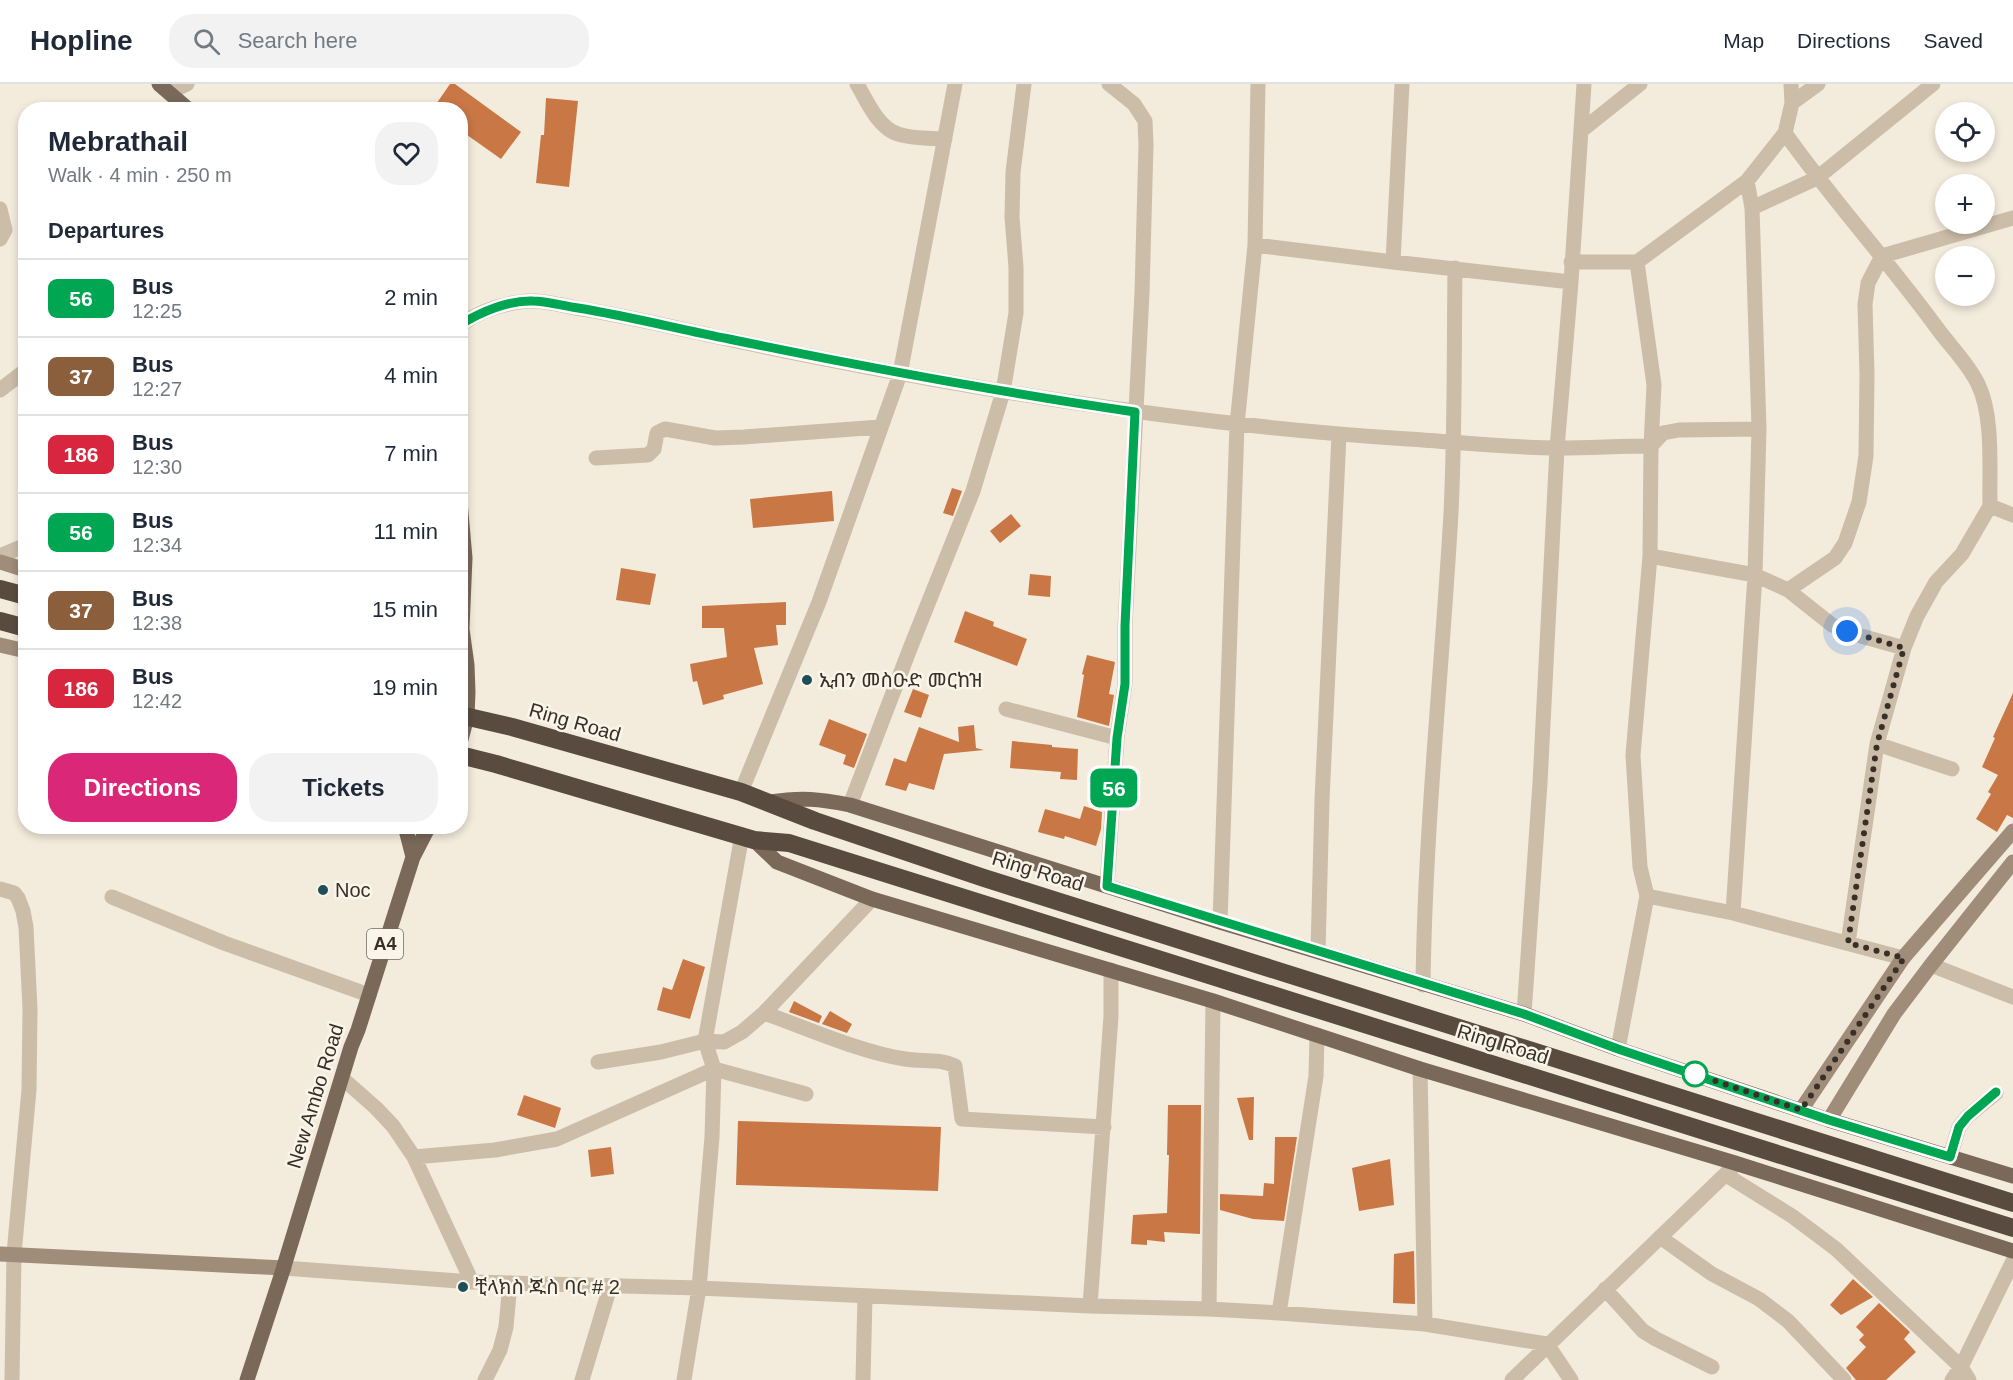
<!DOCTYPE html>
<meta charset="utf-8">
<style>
body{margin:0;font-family:Arial,"Noto Sans Ethiopic",sans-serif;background:#f2f2f3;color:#1f2937;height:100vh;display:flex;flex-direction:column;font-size:22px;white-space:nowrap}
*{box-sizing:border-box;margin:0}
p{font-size:20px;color:#747a83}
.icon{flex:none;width:33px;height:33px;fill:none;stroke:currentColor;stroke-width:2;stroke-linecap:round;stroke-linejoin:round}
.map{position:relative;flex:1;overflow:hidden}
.sheet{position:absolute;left:18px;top:18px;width:450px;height:732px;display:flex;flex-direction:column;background:#fff;border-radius:24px;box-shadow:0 3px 9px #0003}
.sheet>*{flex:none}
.badge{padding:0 12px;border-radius:9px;font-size:21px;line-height:39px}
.tools{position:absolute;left:1935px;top:18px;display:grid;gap:12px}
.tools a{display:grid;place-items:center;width:60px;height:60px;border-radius:50%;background:#fff;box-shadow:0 3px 9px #0003;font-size:30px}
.you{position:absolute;width:30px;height:30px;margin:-15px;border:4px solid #fff;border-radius:50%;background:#1a73e8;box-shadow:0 0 0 9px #1a73e833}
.map>.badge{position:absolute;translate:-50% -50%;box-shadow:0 0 0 3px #fff}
h2{padding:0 30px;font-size:22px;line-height:54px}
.round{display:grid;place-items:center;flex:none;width:63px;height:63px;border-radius:24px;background:#f2f2f3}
.overview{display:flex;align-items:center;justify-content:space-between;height:102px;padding:0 30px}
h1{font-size:28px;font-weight:600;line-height:45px}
.cta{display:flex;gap:12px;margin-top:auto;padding:12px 30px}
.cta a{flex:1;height:69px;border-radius:24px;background:#db2777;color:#fff;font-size:24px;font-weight:600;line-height:69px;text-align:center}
.cta a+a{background:#f2f2f3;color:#1f2937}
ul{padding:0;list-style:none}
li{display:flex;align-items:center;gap:18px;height:78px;padding:0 30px;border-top:2px solid #e0e1e3}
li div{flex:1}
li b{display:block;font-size:22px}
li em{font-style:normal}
li .badge{min-width:66px;font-weight:700;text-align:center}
header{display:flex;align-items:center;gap:36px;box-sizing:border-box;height:84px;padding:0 30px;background:#fff;border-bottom:2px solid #e0e1e3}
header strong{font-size:28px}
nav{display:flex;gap:33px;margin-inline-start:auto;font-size:21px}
.search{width:420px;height:54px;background:#f2f2f3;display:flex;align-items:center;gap:15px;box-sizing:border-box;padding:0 21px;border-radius:24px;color:#747a83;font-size:22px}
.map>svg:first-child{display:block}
.building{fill:#c87745}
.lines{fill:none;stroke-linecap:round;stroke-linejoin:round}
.street{stroke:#cbbda8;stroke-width:15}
.secondary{stroke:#9f8c79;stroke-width:15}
.primary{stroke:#7a6959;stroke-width:15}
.highway{stroke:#594b3f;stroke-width:18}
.line-casing{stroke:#fff;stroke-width:14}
.line{stroke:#00a651;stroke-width:9}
.walk{stroke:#382f28;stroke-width:6;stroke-dasharray:0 10.8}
.poi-dot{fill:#1d4e5a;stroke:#faf5e9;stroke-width:2}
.stop-dot{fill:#fff;stroke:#00a651;stroke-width:3}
.labels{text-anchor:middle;stroke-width:5;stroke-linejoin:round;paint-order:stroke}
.shield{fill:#faf5e9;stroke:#726a62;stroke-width:1.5}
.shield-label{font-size:18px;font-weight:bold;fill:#382f28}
.poi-label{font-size:20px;fill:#382f28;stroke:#faf5e9;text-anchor:start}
.street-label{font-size:20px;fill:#382f28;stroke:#faf5e9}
</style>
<header>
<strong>Hopline</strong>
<div class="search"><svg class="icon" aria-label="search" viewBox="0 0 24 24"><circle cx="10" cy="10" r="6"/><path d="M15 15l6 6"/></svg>Search here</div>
<nav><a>Map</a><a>Directions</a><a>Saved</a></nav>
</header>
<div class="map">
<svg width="2013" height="1296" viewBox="0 0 2013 1296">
<rect width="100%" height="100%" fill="#f3ebdc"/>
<path class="building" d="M450 0H455L521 48 501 75 460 46V26H432Z
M546 14 578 17 569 103 536 99 541 51H544Z
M952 404 962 407 953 432 943 429Z
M832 407 834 437 753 444 750 415Z
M1011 430 1021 442 1000 459 990 447Z
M621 484 656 490 650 521 616 516Z
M1030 490 1051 492 1050 513 1028 511Z
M786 518V541H776L778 561 754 564 763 600 723 611 724 615 703 621 697 597 693 598 690 580 727 573 724 544H702V522Z
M965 527 994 538 993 542 1027 555 1017 582 954 558Z
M1087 571 1115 578 1109 610 1114 611 1109 642 1077 633 1084 591 1082 590Z
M913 605 929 611 921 634 904 628Z
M2013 609V734L2007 731 1997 748 1976 735 1991 710 1988 708 1998 691 1982 683 1995 654 1993 653Z
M829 635 867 650 854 684 843 680 846 671 819 661Z
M974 641 976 664 984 666 944 670 934 706 909 699 906 707 885 701 894 674 906 678 919 643 959 658 958 643Z
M1012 657 1052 661V663L1078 665 1077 696 1060 695 1061 688 1010 684Z
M1084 722 1102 728 1101 745 1096 762 1065 752 1064 755 1038 748 1045 725 1080 735Z
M683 875 705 883 690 935 657 926 663 903 672 906Z
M794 917 822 932 819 939 789 928Z
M830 927 852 940 847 949 822 940Z
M524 1011 561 1024 555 1044 517 1031Z
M1254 1013 1253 1056H1249L1237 1014Z
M1168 1021H1201L1200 1150 1164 1148 1165 1158 1147 1156V1161L1131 1160 1133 1131 1167 1129 1169 1071H1167Z
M738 1037 941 1043 938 1107 736 1101Z
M1275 1053H1297L1284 1137 1253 1135 1220 1126V1110L1263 1112 1264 1099 1274 1100Z
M611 1063 614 1090 591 1093 588 1066Z
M1390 1075 1394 1121 1359 1127 1352 1084Z
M1414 1167 1415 1220 1393 1219 1394 1170Z
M1853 1195 1873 1213 1841 1231 1830 1221Z
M1879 1219 1910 1248 1904 1255 1916 1268 1886 1296H1856L1846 1284 1866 1263 1859 1256 1864 1251 1856 1243Z"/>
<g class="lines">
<path class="street" d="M857 0C867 17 878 44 898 50 912 55 930 54 945 55
M1791 0 1792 19
M170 8 187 0
M1581 47 1640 0
M1785 49C1833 117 1889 178 1937 244 1950 262 1968 279 1978 300 1994 333 1989 386 1990 422
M1747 97 1752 124 1759 345
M1752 124 1817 94 1933 0
M0 125 5 146 0 155
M1255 161 1393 178 1571 198
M1393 178 1402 0
M1571 178H1637L1747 97 1785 49 1792 19 1818 0
M460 241C480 227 505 219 528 217 544 216 561 221 576 224 622 231 667 242 713 252 943 301 1174 340 1408 355 1458 358 1509 364 1560 364 1590 364 1620 362 1651 362L1663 349 1679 346 1759 345 1755 491 1733 829 1903 874
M0 306 26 286
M596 374 648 371 654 365 657 349 665 345 715 354 744 353 880 343
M0 472 26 461
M1650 472 1755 491 1788 506 1832 541 1861 552 1904 564
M1788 506 1835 474 1845 459 1859 418 1866 372 1867 291 1865 220 1868 199 1882 172 2013 134
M1006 625 1117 654
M1877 660 1952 685
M741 708 819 518 900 290 955 0
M850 721 911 562 973 407 1003 308 1016 229V183L1012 133 1013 88 1024 0
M1107 802 1117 654 1125 600V542L1142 209 1146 61 1145 37 1134 20 1109 0
M0 805 14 809 18 814 23 827 26 843 30 925 29 1006 14 1170 12 1296
M1647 812 1733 829
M112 813 224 859 369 911
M1220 838 1237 341 1255 161 1258 0
M1848 859 1877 660 1904 564 1917 532 1936 498 1962 470 1990 422 2013 431
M1318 867 1322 716 1339 351
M1931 881 2013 913
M1423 901C1425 743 1442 586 1451 429 1455 348 1454 266 1455 184
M764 929C807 944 860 968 905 975 922 978 939 974 955 982L962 1035 1104 1043
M1524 930 1540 699 1557 364 1571 198 1584 0
M1618 965 1647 812 1640 783 1633 671 1650 472 1651 362 1654 301 1637 178
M598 978 661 968 705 957 724 958 742 948 764 929 872 815
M1420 985 1425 1240
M342 994 376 1024 393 1042 414 1073 472 1198
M414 1073 495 1066 557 1055 714 985 806 1010
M1950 1073 1959 1043 1968 1032 1996 1009
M1726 1091 1792 1132 1836 1165 1961 1283 1969 1296
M1660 1153 1712 1190 1759 1215 1788 1237 1844 1296
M284 1184 472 1198 699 1204 712 1053 714 985 705 957 742 751
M1605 1205 1643 1247 1656 1255 1712 1283
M1090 1222 1111 932V886
M1209 1225 1213 917
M1279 1229 1316 992 1317 951
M485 1296 500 1266 506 1243 510 1199
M582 1296 610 1203
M684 1296 699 1204 1090 1222 1209 1225 1279 1229 1425 1240 1547 1260 1571 1296
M863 1296 865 1212
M1512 1296 1732 1084
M1952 1296 1961 1283 2013 1177"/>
<path class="secondary" d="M0 478 26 486
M0 561 26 567
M1801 1026 1903 874 2013 747
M1829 1036 1894 930 1931 881 2013 778
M0 1170 284 1184"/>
<path class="primary" d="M159 0 189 26
M460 418 465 474 462 545 467 581 468 608 467 633 460 659
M770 718C802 713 819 715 850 721L1220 838 1524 930 1618 965 1829 1036 2013 1092
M405 742 413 773
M754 756 777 778 872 815 1213 917 1420 985 1735 1079 2013 1167
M247 1296 281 1192 351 963 358 946 413 773 429 742"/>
<path class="highway" d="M0 505 26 512
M0 537 26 544
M460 631 512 643 741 708 815 737 984 794 2013 1119
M460 671 496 680 754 756 789 759 2013 1144"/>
</g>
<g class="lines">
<defs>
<path id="line" d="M460 241C480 228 509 216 533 217 547 217 563 222 578 224 628 232 678 245 729 255 864 283 999 308 1135 328L1125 542V600L1117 654 1107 802 1524 930 1618 965 1829 1036 1950 1073 1959 1043 1968 1032 1996 1008"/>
</defs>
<use href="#line" class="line-casing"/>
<use href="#line" class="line"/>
<path class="walk" d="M1695 990 1801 1026 1904 874 1848 859 1877 660 1904 564 1847 547"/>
</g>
<g class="poi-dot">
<circle cx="807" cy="596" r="6"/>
<circle cx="323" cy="806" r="6"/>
<circle cx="463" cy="1203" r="6"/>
</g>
<circle class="stop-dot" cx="1695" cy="990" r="12"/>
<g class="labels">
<rect class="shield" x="367" y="845" width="36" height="30" rx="4.5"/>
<g class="shield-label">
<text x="385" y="866">A4</text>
</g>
<g class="poi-label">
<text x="819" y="603">ኢብን መስዑድ መርከዝ</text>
<text x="335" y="813">Noc</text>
<text x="475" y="1210">ቺላክስ ጁስ ባር # 2</text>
</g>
<g class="street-label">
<text transform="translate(575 638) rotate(16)" y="7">Ring Road</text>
<text transform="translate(1038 787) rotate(17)" y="7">Ring Road</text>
<text transform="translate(1503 960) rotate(17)" y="7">Ring Road</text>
<text transform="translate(315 1012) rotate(-73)" y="7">New Ambo Road</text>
</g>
</g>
</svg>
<div class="tools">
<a><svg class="icon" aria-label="locate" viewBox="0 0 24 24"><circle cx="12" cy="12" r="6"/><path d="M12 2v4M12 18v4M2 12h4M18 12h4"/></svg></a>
<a>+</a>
<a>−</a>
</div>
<div class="you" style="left:1847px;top:547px"></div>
<b class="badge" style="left:1114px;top:704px;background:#00a651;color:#fff">56</b>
<section class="sheet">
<div class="overview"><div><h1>Mebrathail</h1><p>Walk · 4 min · 250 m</p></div><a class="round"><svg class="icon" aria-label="heart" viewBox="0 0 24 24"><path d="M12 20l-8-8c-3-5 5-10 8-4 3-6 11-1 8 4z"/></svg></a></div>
<h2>Departures</h2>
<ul>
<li><span class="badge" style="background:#00a651;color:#fff">56</span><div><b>Bus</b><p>12:25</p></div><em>2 min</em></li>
<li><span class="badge" style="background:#8b5e3c;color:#fff">37</span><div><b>Bus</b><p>12:27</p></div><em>4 min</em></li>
<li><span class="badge" style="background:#d7263d;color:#fff">186</span><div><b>Bus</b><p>12:30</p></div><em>7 min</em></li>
<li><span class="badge" style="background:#00a651;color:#fff">56</span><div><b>Bus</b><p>12:34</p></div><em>11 min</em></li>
<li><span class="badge" style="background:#8b5e3c;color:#fff">37</span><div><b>Bus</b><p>12:38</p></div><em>15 min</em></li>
<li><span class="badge" style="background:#d7263d;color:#fff">186</span><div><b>Bus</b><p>12:42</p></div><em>19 min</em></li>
</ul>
<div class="cta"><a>Directions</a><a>Tickets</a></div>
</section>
</div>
